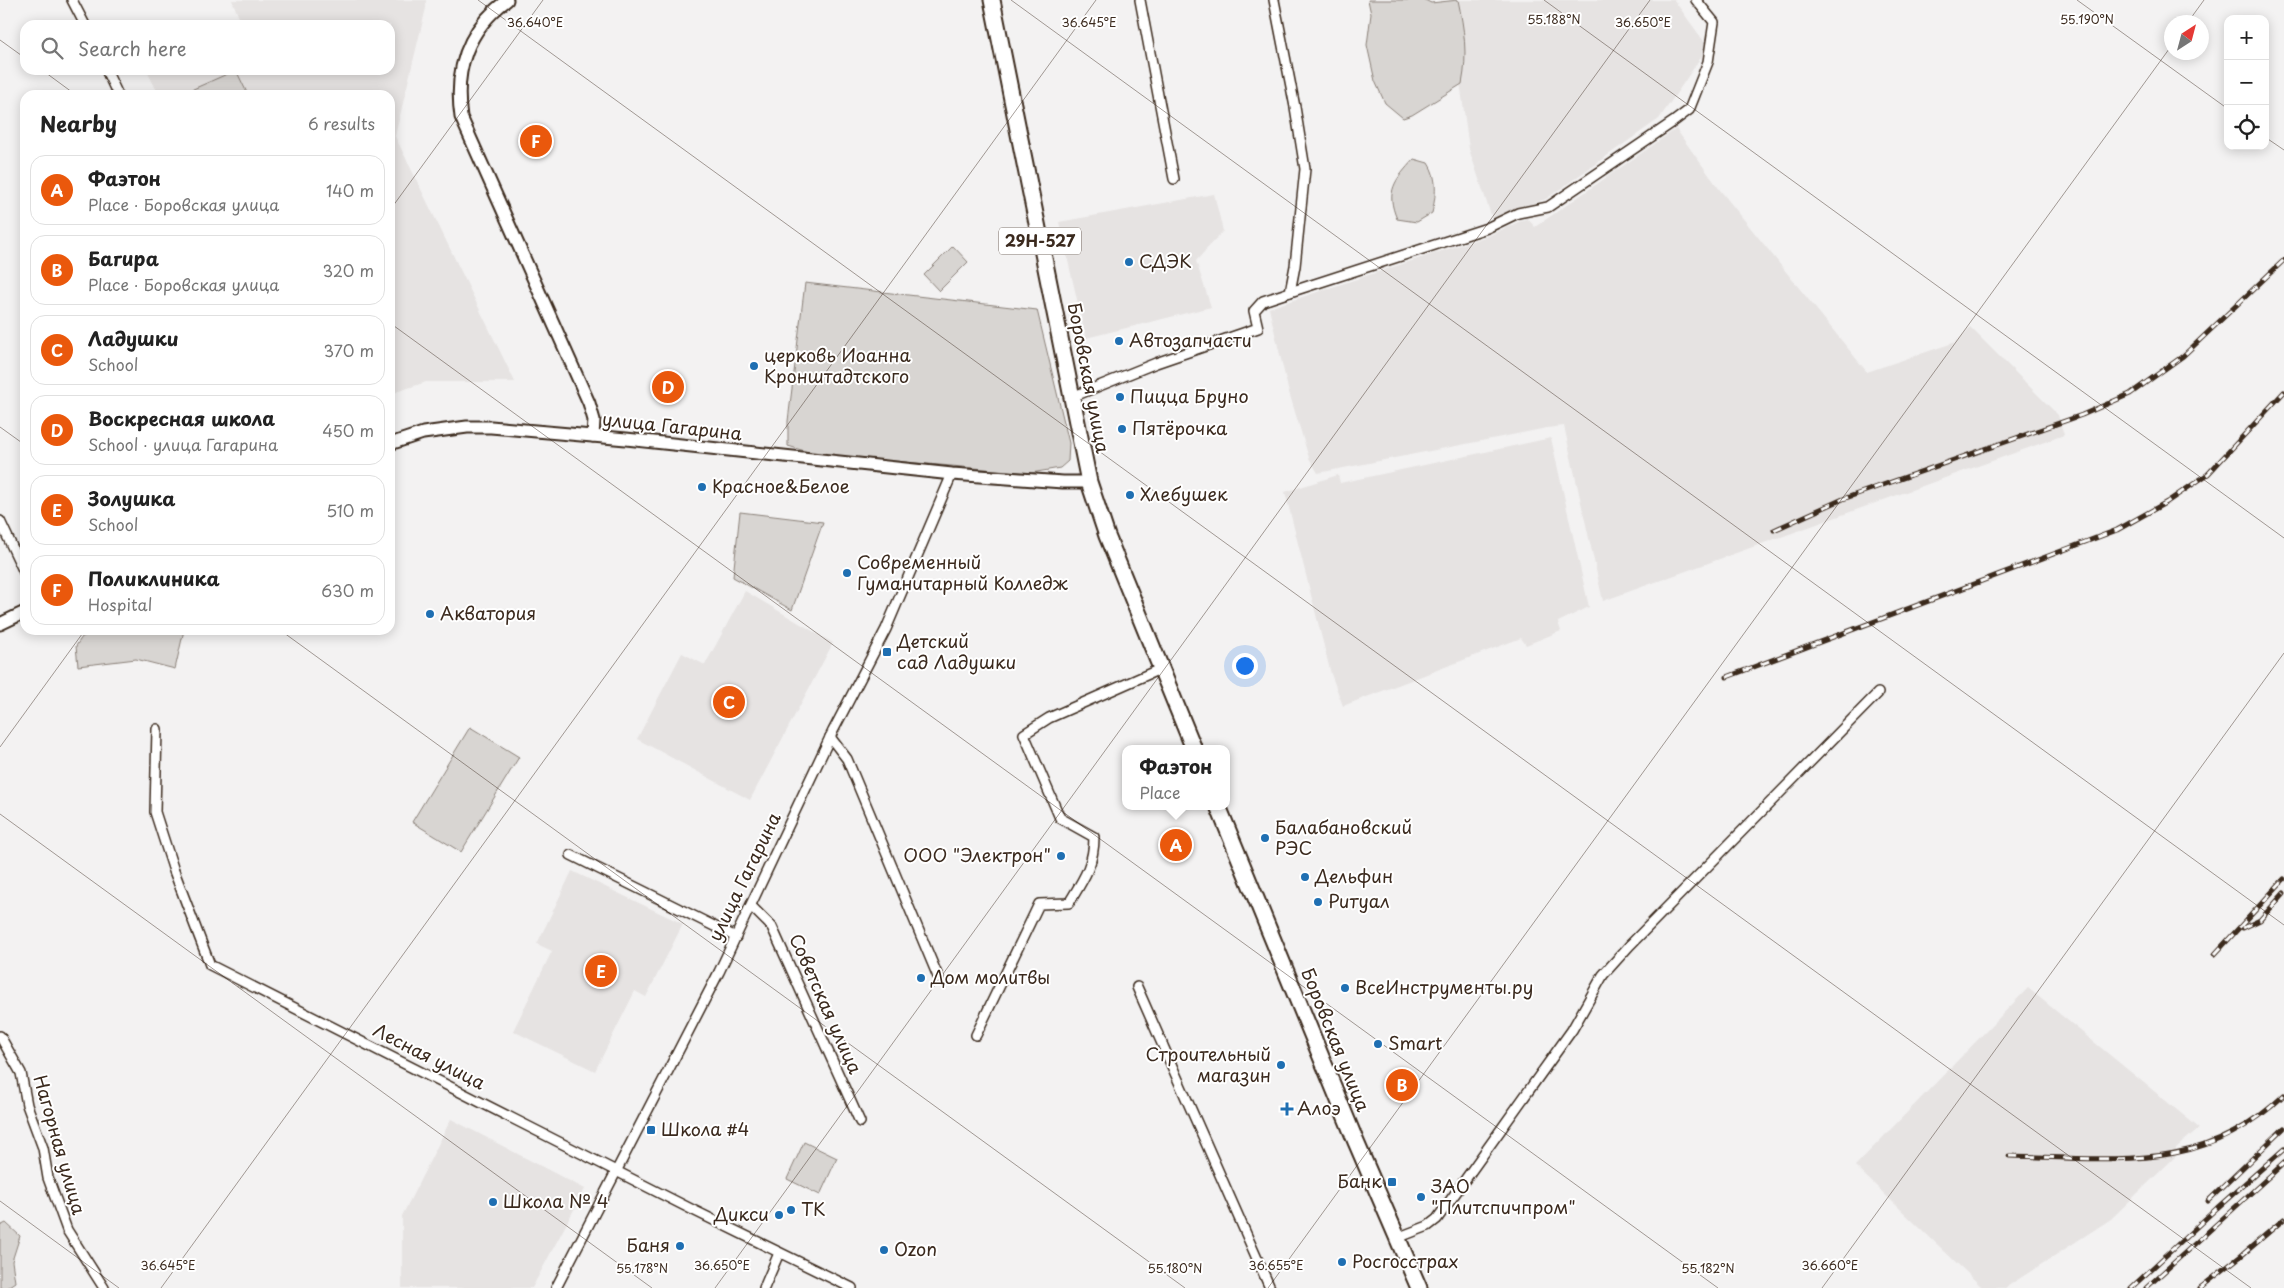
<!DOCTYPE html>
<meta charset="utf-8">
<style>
body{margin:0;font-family:"Playpen Sans",sans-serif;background:#f6f6f6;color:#222}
.controls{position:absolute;right:15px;top:15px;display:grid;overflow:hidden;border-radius:10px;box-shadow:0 2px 12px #0003}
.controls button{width:45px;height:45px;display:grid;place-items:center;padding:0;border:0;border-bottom:1px solid #e0e0e0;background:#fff;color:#222;font:25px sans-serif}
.compass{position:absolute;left:2164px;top:15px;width:45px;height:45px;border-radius:50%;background:#fff;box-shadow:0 2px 12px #0003;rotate:36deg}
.you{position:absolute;left:1244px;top:665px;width:18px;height:18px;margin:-12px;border:4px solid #fff;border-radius:50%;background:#1a73e8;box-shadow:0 0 0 8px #1a73e833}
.badge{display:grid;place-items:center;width:32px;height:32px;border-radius:50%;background:#ea580c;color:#fff;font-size:16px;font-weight:700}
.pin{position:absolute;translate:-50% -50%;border:2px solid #fff;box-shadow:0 1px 5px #0006}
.popup{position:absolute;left:1122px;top:745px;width:108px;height:65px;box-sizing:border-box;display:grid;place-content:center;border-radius:10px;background:#fff;filter:drop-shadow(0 1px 4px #0005);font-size:16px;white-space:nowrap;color:#767676}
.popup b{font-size:19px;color:#222}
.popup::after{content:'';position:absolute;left:50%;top:100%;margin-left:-10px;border:10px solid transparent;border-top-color:#fff}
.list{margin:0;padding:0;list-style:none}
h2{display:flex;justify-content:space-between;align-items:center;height:65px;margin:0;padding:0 20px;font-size:21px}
h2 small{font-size:16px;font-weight:400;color:#767676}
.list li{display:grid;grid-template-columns:32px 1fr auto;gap:15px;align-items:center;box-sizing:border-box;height:70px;margin:0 10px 10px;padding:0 10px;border:1px solid #e0e0e0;border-radius:15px}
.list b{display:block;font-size:19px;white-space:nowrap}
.list p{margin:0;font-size:16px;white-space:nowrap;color:#767676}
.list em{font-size:16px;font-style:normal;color:#767676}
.icon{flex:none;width:28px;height:28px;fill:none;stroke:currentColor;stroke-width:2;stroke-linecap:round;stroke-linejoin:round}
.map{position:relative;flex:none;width:2284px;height:1288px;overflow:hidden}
.search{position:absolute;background:#fff;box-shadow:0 2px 12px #0003;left:20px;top:20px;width:375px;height:55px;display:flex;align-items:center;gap:12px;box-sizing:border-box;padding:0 18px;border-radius:15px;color:#767676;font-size:19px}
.panel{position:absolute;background:#fff;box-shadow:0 2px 12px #0003;left:20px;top:90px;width:375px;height:545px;border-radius:15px}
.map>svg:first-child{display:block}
</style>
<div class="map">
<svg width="2284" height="1288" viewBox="0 0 2284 1288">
<rect width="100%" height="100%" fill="#f3f2f2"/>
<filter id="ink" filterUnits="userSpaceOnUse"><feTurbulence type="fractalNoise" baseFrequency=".02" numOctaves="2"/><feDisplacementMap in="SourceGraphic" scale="10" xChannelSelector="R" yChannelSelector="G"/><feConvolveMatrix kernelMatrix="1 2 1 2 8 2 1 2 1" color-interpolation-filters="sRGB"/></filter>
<g filter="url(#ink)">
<g fill="#e6e3e2">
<polygon points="232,0 426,0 426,8 395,136 515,382 426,382 390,394 390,95 159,95 147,71 149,70 390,70 390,25 242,25"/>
<polygon points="1449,0 1674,0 1708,47 1659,119 1546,199 1492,218 1469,149"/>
<polygon points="1676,129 1720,190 1867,372 1956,342 1970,327 2058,415 2064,435 1603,601 1564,426 1547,428 1318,473 1309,458 1288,389 1269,308 1490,235 1527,218 1535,227"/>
<polygon points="1214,194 1223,231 1196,261 1211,307 1086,338 1059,222"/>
<polygon points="1551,438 1589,607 1558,622 1561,631 1526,645 1521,638 1343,706 1331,674 1285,492 1338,475 1340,483"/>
<polygon points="745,591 833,643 750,800 637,739 682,653 705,665"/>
<polygon points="572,871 683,924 646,997 635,991 595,1071 513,1031 552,951 537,944"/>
<polygon points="2028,988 2199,1128 2176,1148 2177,1155 2111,1219 2005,1288 1983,1288 1855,1166"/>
<polygon points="451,1119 585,1189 532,1288 402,1288 402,1216"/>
</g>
<g fill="#d8d5d2" stroke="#8a8078">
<path d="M1368,0h57l6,3 27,-3c6,29 10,54 4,84l-50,31 -9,3 -18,-15 -10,-22 -8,-36 4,-31z"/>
<polygon points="236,70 248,95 193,95 191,90"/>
<path d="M1414,159l14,4c10,16 8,32 4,50l-15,9 -20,-3c-12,-28 -2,-39 17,-60z"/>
<polygon points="953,246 968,262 939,291 924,275"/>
<polygon points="805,283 1037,310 1069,443 1068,461 1060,468 1031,473 815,454 788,446 788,421"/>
<polygon points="740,512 823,522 792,610 733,577"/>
<polygon points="98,630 184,630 175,669 136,659 78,666 76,646 82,637"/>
<polygon points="470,727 519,757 461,852 412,822"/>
<polygon points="804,1142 837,1158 820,1195 787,1179"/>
<polygon points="6,1223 20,1236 12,1261 15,1282 6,1288 0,1288 0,1226"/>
</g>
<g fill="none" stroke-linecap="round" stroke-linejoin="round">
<g stroke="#3b2a1e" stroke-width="12">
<g id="minor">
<polyline points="72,0 85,25"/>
<polyline points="1140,0 1174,179"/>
<polyline points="106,70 118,95"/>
<polyline points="1290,292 1487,228 1518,213 1548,207 1673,122 1689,110 1708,62 1714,22 1696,0"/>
<polyline points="1072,397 1156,363 1258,328 1254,311 1263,301 1290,292 1295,266 1305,169 1295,107 1274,0"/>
<polyline points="0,521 25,574"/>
<polyline points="157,729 155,812 174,871 210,965 691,1209 852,1288"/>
<polyline points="830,737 847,759 939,979"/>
<polyline points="571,855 736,937"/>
<polyline points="751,906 772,927 860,1122"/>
<polyline points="1137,987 1270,1288"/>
<path d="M976,1035l63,-131 30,-1c14,-23 25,-38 25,-66l-34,-19 -36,-84 25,-16 111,-49"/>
<polyline points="0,1036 21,1073 27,1105 43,1148 48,1178 67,1230 104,1288"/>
<polyline points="1397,1238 1428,1226 1437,1219 1572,1030 1603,975 1630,945 1878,693"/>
<polyline points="556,1288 719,972 833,731 886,629 952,474"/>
<polyline points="764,1288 779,1253"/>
</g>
</g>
<g stroke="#3b2a1e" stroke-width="15">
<g id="tertiary">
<path d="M507,0c-40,30 -53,69 -46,117l128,286 5,17 -1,16"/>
<polyline points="390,444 423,433 467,427 491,427 626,439 952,474 1063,482 1089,482"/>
<polyline points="0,624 25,612"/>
</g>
</g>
<g stroke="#3b2a1e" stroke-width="19">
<g id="primary">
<polyline points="992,0 1089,482 1107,536 1194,749"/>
<polyline points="1218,806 1356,1142 1419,1288"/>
</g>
</g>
<use href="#minor" stroke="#fff" stroke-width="9"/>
<use href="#tertiary" stroke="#fff" stroke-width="11"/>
<use href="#primary" stroke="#fff" stroke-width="15"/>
<g stroke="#3b2a1e" stroke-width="5">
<g id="rail">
<polyline points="1774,530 1843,499 2082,415 2130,394 2183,356 2284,260"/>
<polyline points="1727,677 2117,530 2167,502 2208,474 2284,392"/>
<polyline points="2243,928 2260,920 2284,893"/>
<polyline points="2215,954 2284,879"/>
<path d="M2009,1156c104,2 193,19 275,-61"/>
<polyline points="2208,1201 2284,1128"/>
<polyline points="2131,1288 2217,1208 2284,1149"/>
<polyline points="2146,1288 2284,1163"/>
<polyline points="2200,1288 2241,1256 2284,1219"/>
</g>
</g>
<use href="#rail" stroke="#fff" stroke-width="3" stroke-dasharray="9" stroke-linecap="butt"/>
</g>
</g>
<path fill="none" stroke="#3b2a1e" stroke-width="1" stroke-opacity="0.45" d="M478,0l1773,1288M1011,0l1273,925M1544,0l740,538M2077,0l151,109M2188,22l16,-22M0,40l25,18M42,70l34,25M2265,137l19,13M390,210l153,-210M390,323l1328,965M0,427l25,18M280,630l905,658M0,747l85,-117M0,814l652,474M0,1201l119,87M161,1288l935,-1288M715,1288l935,-1288M1268,1288l904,-1243M1822,1288l462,-635"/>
<g fill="#1f6fb2" stroke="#fff" stroke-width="2">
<circle cx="1129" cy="262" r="5"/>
<circle cx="1119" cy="341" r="5"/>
<circle cx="754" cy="366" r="5"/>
<circle cx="1120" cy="397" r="5"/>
<circle cx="1122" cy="429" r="5"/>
<circle cx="702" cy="487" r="5"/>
<circle cx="1130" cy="495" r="5"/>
<circle cx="847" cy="573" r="5"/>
<circle cx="430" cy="614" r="5"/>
<rect x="882" y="647" width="10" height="10" rx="2.5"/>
<circle cx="1265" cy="838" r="5"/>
<circle cx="1061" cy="856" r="5"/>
<circle cx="1305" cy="877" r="5"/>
<circle cx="1318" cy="902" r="5"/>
<circle cx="921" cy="978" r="5"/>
<circle cx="1345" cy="988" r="5"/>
<circle cx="1378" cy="1044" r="5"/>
<circle cx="1281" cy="1065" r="5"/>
<path d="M1284.5 1101.5h5v5h5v5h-5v5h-5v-5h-5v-5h5z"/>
<rect x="646" y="1125" width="10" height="10" rx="2.5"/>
<rect x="1387" y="1177" width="10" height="10" rx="2.5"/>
<circle cx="1421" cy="1197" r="5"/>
<circle cx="493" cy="1202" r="5"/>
<circle cx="791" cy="1210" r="5"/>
<circle cx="779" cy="1215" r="5"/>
<circle cx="680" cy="1246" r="5"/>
<circle cx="884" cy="1250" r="5"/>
<circle cx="1342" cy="1262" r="5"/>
</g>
<g text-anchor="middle" stroke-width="4" stroke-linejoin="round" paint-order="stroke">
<rect fill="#fff" stroke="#766a62" stroke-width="1" x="999" y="227.5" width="82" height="27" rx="4"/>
<g font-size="16" font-weight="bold" fill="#3b2a1e">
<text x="1040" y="247">29Н-527</text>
</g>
<g font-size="18" fill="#3b2a1e" stroke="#fff" text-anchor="start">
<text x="1139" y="268">СДЭК</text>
<text x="1129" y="347">Автозапчасти</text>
<text x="764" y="362">церковь Иоанна<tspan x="764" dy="21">Кронштадтского</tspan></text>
<text x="1130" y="403">Пицца Бруно</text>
<text x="1132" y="435">Пятёрочка</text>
<text x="712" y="493">Красное&amp;Белое</text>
<text x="1140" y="501">Хлебушек</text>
<text x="857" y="569">Современный<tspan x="857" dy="21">Гуманитарный Колледж</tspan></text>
<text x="440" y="620">Акватория</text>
<text x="897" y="648">Детский<tspan x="897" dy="21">сад Ладушки</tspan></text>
<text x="1275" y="834">Балабановский<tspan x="1275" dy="21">РЭС</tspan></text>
<text x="1051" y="862" text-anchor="end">ООО "Электрон"</text>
<text x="1315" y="883">Дельфин</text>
<text x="1328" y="908">Ритуал</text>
<text x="931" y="984">Дом молитвы</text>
<text x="1355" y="994">ВсеИнструменты.ру</text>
<text x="1388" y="1050">Smart</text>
<text x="1271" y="1061" text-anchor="end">Строительный<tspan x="1271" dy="21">магазин</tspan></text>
<text x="1297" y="1115">Алоэ</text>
<text x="661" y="1136">Школа #4</text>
<text x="1382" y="1188" text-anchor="end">Банк</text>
<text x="1431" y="1193">ЗАО<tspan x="1431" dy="21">"Плитспичпром"</tspan></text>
<text x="503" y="1208">Школа № 4</text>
<text x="801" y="1216">ТК</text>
<text x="769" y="1221" text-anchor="end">Дикси</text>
<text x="670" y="1252" text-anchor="end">Баня</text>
<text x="894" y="1256">Ozon</text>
<text x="1352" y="1268">Росгосстрах</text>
</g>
<g font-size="18" fill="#3b2a1e" stroke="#fff">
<text transform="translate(1088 378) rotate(79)" y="6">Боровская улица</text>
<text transform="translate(672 427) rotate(6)" y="6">улица Гагарина</text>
<text transform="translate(745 877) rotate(-64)" y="6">улица Гагарина</text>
<text transform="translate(825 1004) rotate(66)" y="6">Советская улица</text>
<text transform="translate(1335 1040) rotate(68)" y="6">Боровская улица</text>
<text transform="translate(429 1057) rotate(27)" y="6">Лесная улица</text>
<text transform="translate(59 1145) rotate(74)" y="6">Нагорная улица</text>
</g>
</g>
<g font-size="12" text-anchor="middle" fill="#3b2a1e" stroke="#fff" stroke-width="4" stroke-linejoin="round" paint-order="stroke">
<text x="1554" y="24">55.188°N</text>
<text x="2087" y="24">55.190°N</text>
<text x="535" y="27">36.640°E</text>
<text x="1089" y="27">36.645°E</text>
<text x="1643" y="27">36.650°E</text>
<text x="168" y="1270">36.645°E</text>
<text x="722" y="1270">36.650°E</text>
<text x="1276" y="1270">36.655°E</text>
<text x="1830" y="1270">36.660°E</text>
<text x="642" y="1273">55.178°N</text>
<text x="1175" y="1273">55.180°N</text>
<text x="1708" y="1273">55.182°N</text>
</g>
</svg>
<div class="controls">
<button>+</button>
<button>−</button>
<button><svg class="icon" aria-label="locate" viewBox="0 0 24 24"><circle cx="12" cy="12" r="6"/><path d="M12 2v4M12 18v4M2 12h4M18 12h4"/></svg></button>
</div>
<svg class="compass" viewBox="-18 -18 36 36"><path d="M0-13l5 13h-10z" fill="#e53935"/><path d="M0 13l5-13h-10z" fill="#767676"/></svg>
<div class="you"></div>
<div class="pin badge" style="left:1176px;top:845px">A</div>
<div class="popup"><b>Фаэтон</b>Place</div>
<div class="pin badge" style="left:1402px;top:1085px">B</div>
<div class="pin badge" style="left:729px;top:702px">C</div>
<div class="pin badge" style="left:668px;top:387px">D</div>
<div class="pin badge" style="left:601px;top:971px">E</div>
<div class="pin badge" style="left:536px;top:141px">F</div>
<div class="search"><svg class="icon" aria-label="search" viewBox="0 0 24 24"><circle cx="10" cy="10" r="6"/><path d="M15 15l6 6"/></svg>Search here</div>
<section class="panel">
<h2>Nearby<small>6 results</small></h2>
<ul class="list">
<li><span class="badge">A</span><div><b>Фаэтон</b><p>Place · Боровская улица</p></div><em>140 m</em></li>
<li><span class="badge">B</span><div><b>Багира</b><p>Place · Боровская улица</p></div><em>320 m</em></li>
<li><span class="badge">C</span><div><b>Ладушки</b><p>School</p></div><em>370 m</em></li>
<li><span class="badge">D</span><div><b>Воскресная школа</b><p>School · улица Гагарина</p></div><em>450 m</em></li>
<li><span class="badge">E</span><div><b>Золушка</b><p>School</p></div><em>510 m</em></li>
<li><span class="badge">F</span><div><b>Поликлиника</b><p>Hospital</p></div><em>630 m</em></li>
</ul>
</section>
</div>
